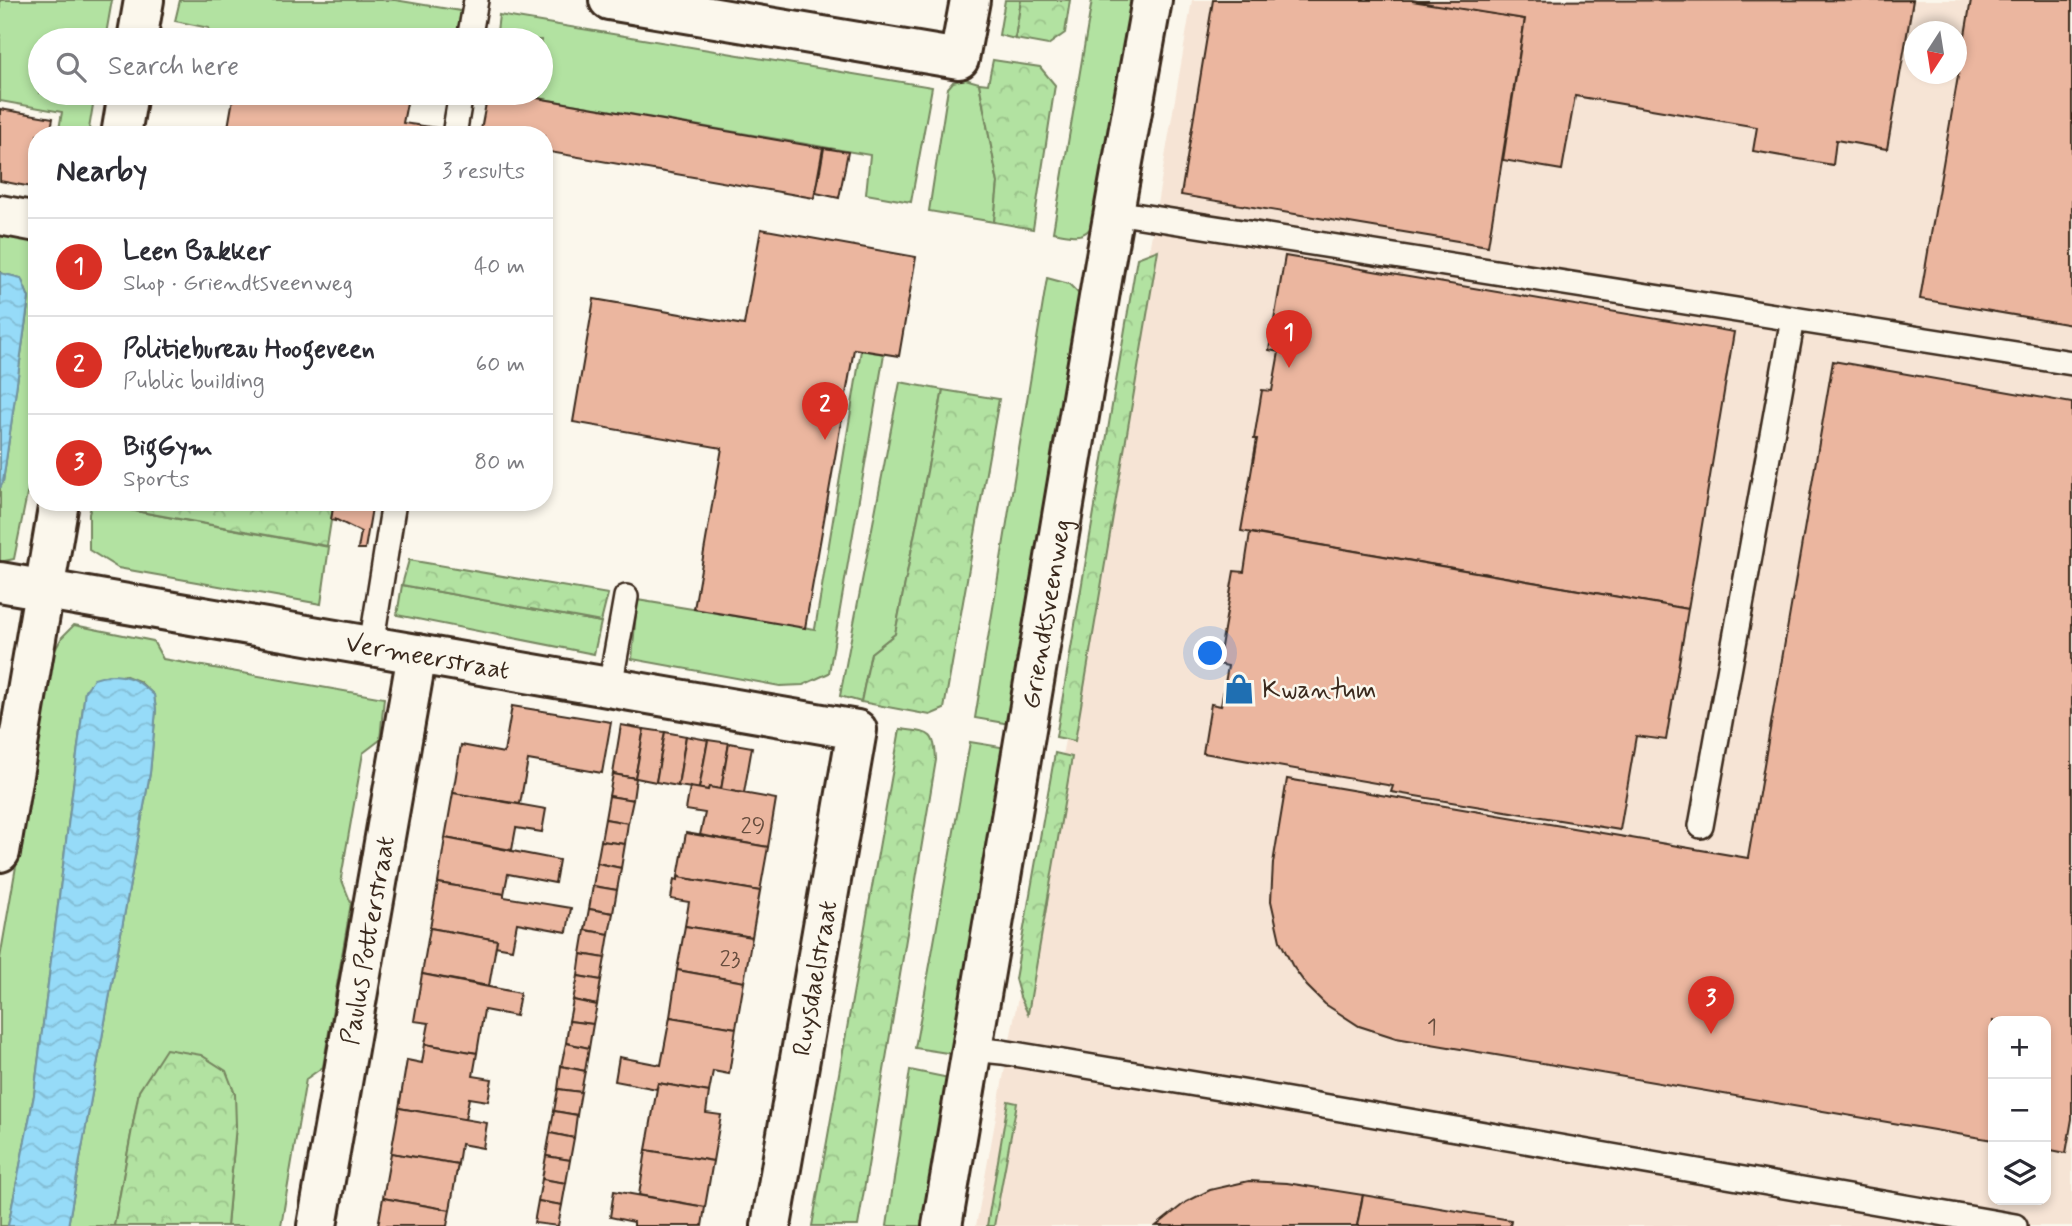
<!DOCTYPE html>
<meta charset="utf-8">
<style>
body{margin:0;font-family:Mynerve,sans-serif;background:#f2f2f3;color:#2b2b33}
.controls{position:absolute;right:21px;bottom:21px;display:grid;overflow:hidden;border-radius:14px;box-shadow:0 4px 10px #0003}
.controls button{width:63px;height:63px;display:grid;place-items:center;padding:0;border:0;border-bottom:2px solid #e1e1e2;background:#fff;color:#2b2b33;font:35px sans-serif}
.compass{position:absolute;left:1904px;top:21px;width:63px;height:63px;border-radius:50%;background:#fff;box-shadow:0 4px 10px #0003;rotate:192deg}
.you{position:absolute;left:1211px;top:654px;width:24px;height:24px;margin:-18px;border:5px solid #fff;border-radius:50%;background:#1a73e8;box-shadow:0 0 0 10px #1a73e833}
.badge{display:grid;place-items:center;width:46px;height:46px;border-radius:50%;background:#d93025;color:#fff;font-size:23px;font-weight:700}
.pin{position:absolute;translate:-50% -58px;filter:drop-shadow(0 2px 4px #0008)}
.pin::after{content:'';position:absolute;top:37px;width:24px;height:21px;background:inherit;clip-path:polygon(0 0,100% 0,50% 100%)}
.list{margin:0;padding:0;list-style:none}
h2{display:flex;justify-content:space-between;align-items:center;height:91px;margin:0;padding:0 28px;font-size:30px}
h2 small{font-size:23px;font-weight:400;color:#7c7c81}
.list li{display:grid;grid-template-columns:46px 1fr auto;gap:21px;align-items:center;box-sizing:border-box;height:98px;padding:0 28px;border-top:2px solid #e1e1e2}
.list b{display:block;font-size:26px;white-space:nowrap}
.list p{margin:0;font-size:23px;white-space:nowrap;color:#7c7c81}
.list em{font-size:23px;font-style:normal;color:#7c7c81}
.icon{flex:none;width:38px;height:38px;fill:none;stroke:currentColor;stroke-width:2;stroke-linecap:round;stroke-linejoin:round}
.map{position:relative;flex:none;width:2072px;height:1226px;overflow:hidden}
.search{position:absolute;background:#fff;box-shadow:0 4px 10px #0003;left:28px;top:28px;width:525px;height:77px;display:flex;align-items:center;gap:18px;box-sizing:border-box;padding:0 24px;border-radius:38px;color:#7c7c81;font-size:26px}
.panel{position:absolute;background:#fff;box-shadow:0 4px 10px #0003;left:28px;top:126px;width:525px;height:385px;border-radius:28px}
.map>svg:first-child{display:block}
</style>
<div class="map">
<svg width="2072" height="1226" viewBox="0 0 2072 1226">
<defs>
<pattern id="forest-crowns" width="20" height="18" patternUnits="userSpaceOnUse" patternTransform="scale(1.75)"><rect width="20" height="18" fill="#b2e2a1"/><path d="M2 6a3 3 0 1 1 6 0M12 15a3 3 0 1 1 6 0" fill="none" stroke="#9ac28a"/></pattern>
<pattern id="water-waves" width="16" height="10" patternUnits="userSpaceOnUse" patternTransform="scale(1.75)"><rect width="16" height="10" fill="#96dbf8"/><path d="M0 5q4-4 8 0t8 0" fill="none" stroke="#82bcd4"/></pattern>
</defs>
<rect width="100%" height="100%" fill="#fbf7ec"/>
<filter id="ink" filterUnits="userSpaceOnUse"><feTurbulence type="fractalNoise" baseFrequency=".0143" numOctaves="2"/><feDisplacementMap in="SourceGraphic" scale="14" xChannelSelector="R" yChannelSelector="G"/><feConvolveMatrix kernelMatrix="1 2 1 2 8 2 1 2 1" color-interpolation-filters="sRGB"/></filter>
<g filter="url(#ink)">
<path fill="#f6e4d5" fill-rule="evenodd" d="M1192,0h880v1226h-1096l93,-508zM1914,32h42v42h-42zM1993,1021h53v179h-53z"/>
<g fill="#b2e2a1" stroke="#768660" stroke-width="2">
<polygon points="0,0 112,0 105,40 40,40 40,93 95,93 88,135 58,135 62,112 0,101"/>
<polygon points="180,0 395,0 461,11 456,40 208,40 209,28 175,21"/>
<polygon points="1005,0 1021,0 1015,39 999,35"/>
<path d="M1092,0h43l-37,217c-13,24 -21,19 -45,15z"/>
<polygon points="499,15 932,87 911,202 866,194 870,155 508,93 541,93 541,40 496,40"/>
<polygon points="965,79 979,83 998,183 994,222 929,211 948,88 953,82"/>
<polygon points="0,228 37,233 37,445 14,559 0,562 0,488 3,482 29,298 21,278 0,273"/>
<polygon points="1047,278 1069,284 1081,296 1010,724 975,718"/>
<polygon points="861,350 884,354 829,673 803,685 780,686 632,659 637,600 815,629"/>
<polygon points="900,382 943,390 895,634 871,653 861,702 840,696"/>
<polygon points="92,503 329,547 321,604 118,568 89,550 89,514"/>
<polygon points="402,585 601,622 594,654 397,615"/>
<polygon points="74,625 153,641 163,659 384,698 380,740 363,753 341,878 351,903 323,1067 306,1079 281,1226 227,1226 236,1125 139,1092 114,1226 68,1226 150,773 156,710 154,695 139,681 124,675 85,691 34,1095 8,1226 0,1226 0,958 53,654 62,637"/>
<polygon points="970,742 1007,748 954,1054 915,1048"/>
<polygon points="910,1070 949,1078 926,1226 887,1226"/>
</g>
<g fill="url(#forest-crowns)" stroke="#768660" stroke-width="2">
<polygon points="1021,0 1070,0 1065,33 1048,45 1015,39"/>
<polygon points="993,60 1040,67 1055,85 1033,229 994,222 998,183 979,83 988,84"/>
<polygon points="1158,250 1075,741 1056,737 1137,258"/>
<polygon points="943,390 999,399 944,709 930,715 861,702 871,653 895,634"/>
<polygon points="302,502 333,508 327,546 92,503"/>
<polygon points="409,560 608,594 601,622 402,585"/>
<path d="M900,729c28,4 35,0 36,31l-78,466h-46z"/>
<polygon points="1055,753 1072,757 1028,1014 1020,997 1015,979"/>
<polygon points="166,1049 201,1055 226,1071 235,1094 236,1125 227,1226 114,1226 139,1091"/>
<polygon points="1008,1101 1017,1103 994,1226 987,1226"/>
</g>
<g fill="url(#water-waves)" stroke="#7294a1" stroke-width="2">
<polygon points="0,273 21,278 29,298 3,482 0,488"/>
<path d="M108,675c22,0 30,5 46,20l2,15 -6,63 -82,453h-60l26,-131 51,-404 9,-12z"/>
</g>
<g fill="#ebb69f" stroke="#3b2a1e" stroke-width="2">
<polygon points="1213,0 1412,0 1525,19 1488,246 1181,195"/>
<polygon points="1913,0 1887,149 1836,140 1833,165 1753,151 1757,127 1575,96 1562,170 1503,160 1525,19 1412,1"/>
<polygon points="1971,0 2072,0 2072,325 1920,299"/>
<polygon points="234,93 409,93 403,123 438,128 437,135 212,135 207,133 207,130 227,133"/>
<polygon points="488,93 508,93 823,148 814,198 544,151 544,135 480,135"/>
<polygon points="0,109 53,118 50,135 37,135 37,188 0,181"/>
<polygon points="824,148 848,152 839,198 816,193"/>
<polygon points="761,229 916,257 899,356 854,349 805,628 694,609 722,448 573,422 594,299 744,325"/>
<polygon points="1285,256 1734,332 1688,609 1241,531 1257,439 1254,439 1262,390 1272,391 1279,352 1269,350"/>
<polygon points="1833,361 2072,403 2072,1119 2066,1153 2046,1149 2046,1021 1993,1021 1993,1140 1396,1038 1359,1026 1325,1004 1307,986 1292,965 1280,941 1271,901 1273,863 1287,779 1748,858"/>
<polygon points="302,502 373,502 365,549 358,549 361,532 335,519 335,521 331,520 333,508"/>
<polygon points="1250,533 1688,609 1666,740 1636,736 1620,830 1391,792 1393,786 1203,753 1211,704 1221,706 1228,666 1218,664 1234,571 1244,572"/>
<polygon points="512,706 611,722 602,773 528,760 520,804 453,793 461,745 504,753"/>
<polygon points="621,725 644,729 635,778 613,774"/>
<polygon points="644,729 665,732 656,782 636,778 633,800 609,796 613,774 635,778"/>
<polygon points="665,732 686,736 678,786 656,782"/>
<polygon points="686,736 708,740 699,789 678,786"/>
<polygon points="708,740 729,743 721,790 709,787 708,790 699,789"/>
<polygon points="729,743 752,747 744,793 721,790"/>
<polygon points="690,787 708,790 709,787 776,799 768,847 700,835 705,813 686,810"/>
<polygon points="453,793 546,809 542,832 516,828 512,850 445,838"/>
<polygon points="609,796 633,800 628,823 605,819"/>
<polygon points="605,819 628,823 625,844 601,841"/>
<polygon points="686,833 768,847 760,891 678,877"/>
<polygon points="445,838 559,860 555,883 508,874 504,894 438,883"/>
<polygon points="601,841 625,844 621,868 597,863"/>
<polygon points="597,863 621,868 617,890 593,886"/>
<polygon points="678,877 760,891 752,937 685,926 689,902 671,899 674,879 678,880"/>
<polygon points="438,883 504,894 504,897 571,908 567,932 517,923 512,949 495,946 497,940 430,928"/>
<polygon points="593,886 617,890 613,913 589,909"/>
<polygon points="589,909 613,913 609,934 585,930"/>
<polygon points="685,926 752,937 744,982 677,970"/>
<polygon points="430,928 497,940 489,986 422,974"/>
<polygon points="585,930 609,934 605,958 581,954"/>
<polygon points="581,954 605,958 601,980 578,976"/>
<polygon points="677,970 744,982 736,1028 670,1017"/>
<polygon points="422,974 520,993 516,1016 484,1010 477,1053 425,1044 429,1023 414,1021"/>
<polygon points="578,976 601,980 597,1005 573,1000"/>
<polygon points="573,1000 597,1005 593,1024 569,1021"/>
<polygon points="670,1017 736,1028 729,1074 713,1071 709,1092 658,1083 657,1089 615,1081 619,1057 661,1065"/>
<polygon points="569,1021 593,1024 589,1048 566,1043"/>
<polygon points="566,1043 589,1048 585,1071 561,1066"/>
<polygon points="425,1044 477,1053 473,1076 492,1079 488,1101 469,1098 465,1120 399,1108 407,1060 422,1063"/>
<polygon points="561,1066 585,1071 581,1092 558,1089"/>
<polygon points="658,1083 709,1092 706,1113 721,1115 713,1161 646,1150"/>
<polygon points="558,1089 581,1092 577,1115 554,1111"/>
<polygon points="399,1108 487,1123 483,1148 461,1144 458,1164 391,1153"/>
<polygon points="554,1111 577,1115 574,1138 550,1133"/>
<polygon points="550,1133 574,1138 570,1160 546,1156"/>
<polygon points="646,1150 713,1161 705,1207 639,1195"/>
<polygon points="391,1153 458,1164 450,1210 383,1198"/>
<polygon points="546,1156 570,1160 566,1183 542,1179"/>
<polygon points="542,1179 566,1183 562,1205 538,1201"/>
<polygon points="1249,1181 1287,1183 1363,1195 1357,1226 1156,1226 1186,1202 1210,1190"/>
<polygon points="614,1191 705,1207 702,1226 634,1226 634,1222 610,1217"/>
<polygon points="1363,1195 1511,1220 1510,1226 1357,1226"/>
<polygon points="383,1198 450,1210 447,1226 378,1226"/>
<polygon points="538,1201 562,1205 558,1226 534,1223"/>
</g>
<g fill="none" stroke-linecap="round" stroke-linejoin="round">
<g stroke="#3b2a1e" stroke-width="28">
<g id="lane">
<polyline points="469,40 476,0"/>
<polyline points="454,135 461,93"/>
<polyline points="1115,212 2072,363"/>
<polyline points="371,646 394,502"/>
<polyline points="610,687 626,597"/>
<polyline points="1701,826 1793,319"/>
<polyline points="972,1049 1002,1052 1231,1090 2015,1226"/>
</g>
</g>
<g stroke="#3b2a1e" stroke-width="44">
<g id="street">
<polyline points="609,0 959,59 970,0"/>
<polyline points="137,40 144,0"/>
<polyline points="121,135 128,93"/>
<polyline points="0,215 37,222"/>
<path id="s1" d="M0,582l857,148 -86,496"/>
<polyline points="0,852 59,502"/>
<path id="s2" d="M317,1226l100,-572"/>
</g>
</g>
<g stroke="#3b2a1e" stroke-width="44">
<g id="secondary">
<path id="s3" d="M942,1226l163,-964 47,-262"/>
</g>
</g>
<use href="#lane" stroke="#fbf7ec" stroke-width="23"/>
<use href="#street" stroke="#fbf7ec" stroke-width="38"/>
<use href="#secondary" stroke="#fbf7ec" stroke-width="38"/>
</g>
</g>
<defs>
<g id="shop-bare" transform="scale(2.415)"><path d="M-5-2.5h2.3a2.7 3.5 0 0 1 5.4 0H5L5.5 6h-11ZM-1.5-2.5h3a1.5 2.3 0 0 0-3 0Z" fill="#1f6fb2" stroke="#fbf7ec" stroke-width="2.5" paint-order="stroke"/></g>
</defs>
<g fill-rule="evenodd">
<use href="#shop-bare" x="1239" y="689"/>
</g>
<g text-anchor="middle" stroke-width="5" stroke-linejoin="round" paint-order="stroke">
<g font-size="23" fill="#674d3e">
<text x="753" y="833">29</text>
<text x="730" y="966">23</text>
<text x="1432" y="1034">1</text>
</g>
<g font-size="26" fill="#3b2a1e" stroke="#fbf7ec">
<text dy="9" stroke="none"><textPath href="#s3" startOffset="621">Griendtsveenweg</textPath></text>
<text dy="9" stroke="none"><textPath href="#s1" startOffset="434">Vermeerstraat</textPath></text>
<text dy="9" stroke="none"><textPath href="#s2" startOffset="290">Paulus Potterstraat</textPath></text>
<text transform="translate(814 978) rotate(-80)" y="9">Ruysdaelstraat</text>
</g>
<g font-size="26" fill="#3b2a1e" stroke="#fbf7ec" text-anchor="start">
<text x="1262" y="698">Kwantum</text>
</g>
</g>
</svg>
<div class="controls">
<button>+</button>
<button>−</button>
<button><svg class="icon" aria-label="layers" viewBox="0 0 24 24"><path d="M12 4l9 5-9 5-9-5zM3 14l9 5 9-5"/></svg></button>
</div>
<svg class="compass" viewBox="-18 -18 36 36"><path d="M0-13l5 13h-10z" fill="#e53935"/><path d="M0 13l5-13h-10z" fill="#7c7c81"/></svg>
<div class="you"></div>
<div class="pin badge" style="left:1289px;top:368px">1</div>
<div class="pin badge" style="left:825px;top:440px">2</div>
<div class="pin badge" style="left:1711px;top:1034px">3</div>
<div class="search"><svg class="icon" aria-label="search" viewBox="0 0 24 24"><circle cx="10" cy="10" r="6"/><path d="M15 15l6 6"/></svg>Search here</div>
<section class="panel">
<h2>Nearby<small>3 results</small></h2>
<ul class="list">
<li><span class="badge">1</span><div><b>Leen Bakker</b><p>Shop · Griendtsveenweg</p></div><em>40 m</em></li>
<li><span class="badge">2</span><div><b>Politiebureau Hoogeveen</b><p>Public building</p></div><em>60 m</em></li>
<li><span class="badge">3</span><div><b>BigGym</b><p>Sports</p></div><em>80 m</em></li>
</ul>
</section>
</div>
